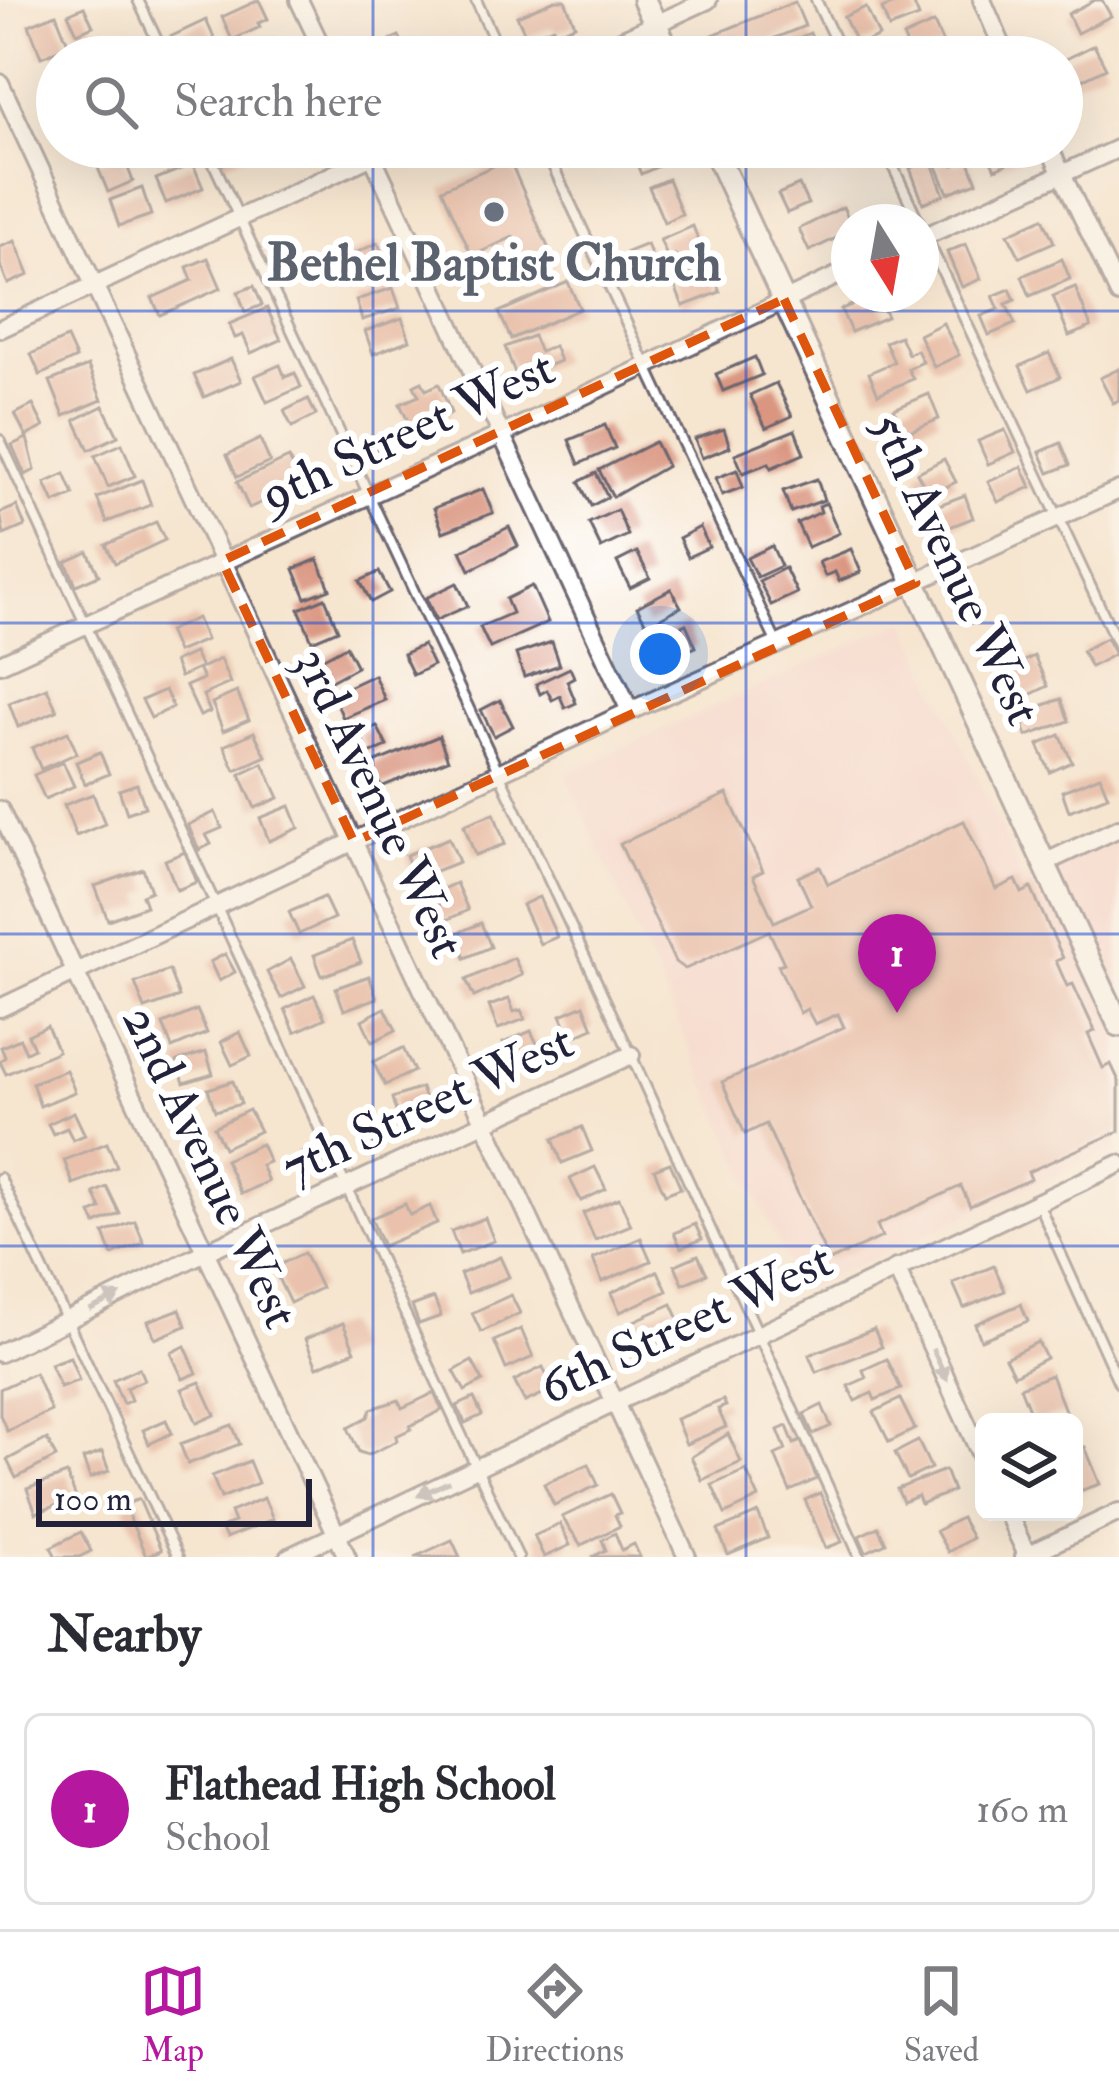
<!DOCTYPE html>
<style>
body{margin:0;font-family:"IM FELL Double Pica",serif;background:#f2f2f3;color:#2b2b33}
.controls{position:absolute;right:36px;bottom:36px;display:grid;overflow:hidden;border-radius:18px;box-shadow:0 12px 48px #0002}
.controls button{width:108px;height:108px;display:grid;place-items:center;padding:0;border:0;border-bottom:3px solid #e1e1e2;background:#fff;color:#2b2b33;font:60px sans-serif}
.compass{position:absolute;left:831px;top:204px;width:108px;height:108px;border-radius:50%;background:#fff;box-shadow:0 12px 48px #0002;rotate:169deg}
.scale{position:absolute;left:36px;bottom:30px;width:276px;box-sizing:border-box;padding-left:12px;border:6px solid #22223b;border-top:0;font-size:33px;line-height:42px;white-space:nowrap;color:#22223b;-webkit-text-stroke:9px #fff;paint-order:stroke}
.you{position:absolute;left:660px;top:654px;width:42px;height:42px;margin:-30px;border:9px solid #fff;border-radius:50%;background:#1a73e8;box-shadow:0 0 0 18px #1a73e833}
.badge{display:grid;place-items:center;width:78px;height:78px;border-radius:50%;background:#b5179e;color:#fff;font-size:39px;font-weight:700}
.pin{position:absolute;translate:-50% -99px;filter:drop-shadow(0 3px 6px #0008)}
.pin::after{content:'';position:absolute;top:63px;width:42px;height:36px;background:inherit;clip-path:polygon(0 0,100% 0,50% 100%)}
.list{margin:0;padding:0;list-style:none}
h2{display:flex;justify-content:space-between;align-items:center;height:156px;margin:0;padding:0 48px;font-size:51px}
h2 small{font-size:39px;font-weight:400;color:#7c7c81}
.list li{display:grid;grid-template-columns:78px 1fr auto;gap:36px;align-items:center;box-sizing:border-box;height:192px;margin:0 24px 24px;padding:0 24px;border:3px solid #e1e1e2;border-radius:18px}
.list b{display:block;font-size:45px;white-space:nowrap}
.list p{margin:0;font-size:39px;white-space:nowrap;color:#7c7c81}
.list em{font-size:39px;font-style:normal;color:#7c7c81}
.icon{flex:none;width:66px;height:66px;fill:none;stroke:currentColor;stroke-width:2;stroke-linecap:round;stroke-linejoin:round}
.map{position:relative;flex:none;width:1119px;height:1557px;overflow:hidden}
.search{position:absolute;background:#fff;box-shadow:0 12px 48px #0002;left:36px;right:36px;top:36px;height:132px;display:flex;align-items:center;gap:30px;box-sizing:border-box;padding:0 42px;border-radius:66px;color:#7c7c81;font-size:45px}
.sheet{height:372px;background:#fff}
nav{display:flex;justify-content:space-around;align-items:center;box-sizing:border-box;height:168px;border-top:3px solid #e1e1e2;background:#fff;font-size:33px;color:#7c7c81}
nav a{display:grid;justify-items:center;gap:6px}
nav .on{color:#b5179e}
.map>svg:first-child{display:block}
</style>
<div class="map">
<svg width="1119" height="1557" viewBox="0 0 1119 1557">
<rect width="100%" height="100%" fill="#fff"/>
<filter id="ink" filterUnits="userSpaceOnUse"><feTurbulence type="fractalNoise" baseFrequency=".00833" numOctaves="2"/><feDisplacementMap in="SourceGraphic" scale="24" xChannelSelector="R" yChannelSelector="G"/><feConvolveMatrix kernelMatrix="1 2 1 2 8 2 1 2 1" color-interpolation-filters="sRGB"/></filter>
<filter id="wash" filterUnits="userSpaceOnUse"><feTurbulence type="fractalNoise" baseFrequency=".004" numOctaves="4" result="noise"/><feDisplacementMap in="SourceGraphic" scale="48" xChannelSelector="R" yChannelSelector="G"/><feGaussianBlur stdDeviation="2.7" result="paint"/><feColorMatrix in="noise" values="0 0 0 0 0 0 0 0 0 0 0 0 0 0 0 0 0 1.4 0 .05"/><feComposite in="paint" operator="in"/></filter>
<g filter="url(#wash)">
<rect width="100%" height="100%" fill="#f6e5cf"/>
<polygon fill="#f7d0ce" points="906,620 1024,880 1119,838 1119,1146 800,1291 565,774"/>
<g id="blocks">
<g fill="#da9681">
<polygon points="259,0 268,19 258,23 260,27 232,40 222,17"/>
<polygon points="555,0 565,0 575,25 555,33 553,27 527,38 517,16"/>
<polygon points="904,0 912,0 919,17 889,28 882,9"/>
<polygon points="1095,0 1102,0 1111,16 1077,33 1068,14"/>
<polygon points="795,2 805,26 728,57 718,57 710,36"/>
<polygon points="84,7 93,26 77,33 68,14"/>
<polygon points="866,7 879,36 858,46 844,17"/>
<polygon points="56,14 69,46 41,57 29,25"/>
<polygon points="206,20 219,49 203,57 198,46 189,50 192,57 177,57 168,38"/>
<polygon points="934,23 944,46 913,57 903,37"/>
<polygon points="810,33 820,57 755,57"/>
<polygon points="399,36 406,51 381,57 377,46"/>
<polygon points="273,39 280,57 244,57 241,52"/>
<polygon points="1094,45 1106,68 1073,84 1062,61"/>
<polygon points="214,147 242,147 245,155 221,165"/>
<polygon points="619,147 653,147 661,165 641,174 634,157 625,161"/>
<polygon points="787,147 808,147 812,160 778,167 773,152"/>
<polygon points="994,147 1023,147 1026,155 995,169 986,150"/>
<polygon points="122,153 133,181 108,192 96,163"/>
<polygon points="951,158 954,165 968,159 977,182 948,193 936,164"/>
<polygon points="509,159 555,263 529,275 513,237 472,256 442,189"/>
<polygon points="931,160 944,195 923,203 910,168"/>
<polygon points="193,164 203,188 166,203 156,179"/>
<polygon points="668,179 682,214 664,222 649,187"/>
<polygon points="799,185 808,204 787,213 778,194"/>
<polygon points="142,188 151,215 119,226 110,200"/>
<polygon points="843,207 850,222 849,232 809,251 799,229"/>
<polygon points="1043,218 1054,242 1020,257 1008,234"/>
<polygon points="693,226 705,258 680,268 675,255 668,258 660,240"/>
<polygon points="15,241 29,275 8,284 0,265 0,247"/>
<polygon points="378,243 389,267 346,287 335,262"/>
<polygon points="647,244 655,266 635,274 627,252"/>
<polygon points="966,244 981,279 962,287 947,252"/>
<polygon points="208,258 221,288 160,315 152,298 192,280 187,267"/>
<polygon points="1062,259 1070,279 1030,296 1022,276"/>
<polygon points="711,267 720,292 683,306 673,281"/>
<polygon points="568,282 580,309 511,339 499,312"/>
<polygon points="254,286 262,305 245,312 238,292"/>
<polygon points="1075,287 1091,327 1069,336 1053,296"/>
<polygon points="393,288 400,308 362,320 356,300"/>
<polygon points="1010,289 1015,300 1006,304 1015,324 989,335 981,316 999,309 993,296"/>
<polygon points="879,299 887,317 851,332 841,309 865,300 867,304"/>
<polygon points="267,308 281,340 251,353 243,335 235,338 229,324"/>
<polygon points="402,318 410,340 373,354 365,331"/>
<polygon points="943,323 959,355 934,367 919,335"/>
<polygon points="533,336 540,352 554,346 560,361 517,378 505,347"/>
<polygon points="900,336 908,354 917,350 923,362 908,369 913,379 878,394 869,373 894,362 885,342"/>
<polygon points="67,338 76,358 40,375 31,354"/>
<polygon points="1049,353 1060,377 1031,390 1020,366"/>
<polygon points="755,357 762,375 723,391 716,374"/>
<polygon points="231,359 241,381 204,397 194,375"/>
<polygon points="280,365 285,377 295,373 301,387 267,402 255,376"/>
<polygon points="88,366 102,400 64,416 50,381"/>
<polygon points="1119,369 1119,400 1113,403 1100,378"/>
<polygon points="422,382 426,390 439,384 451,413 412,430 400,404 419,396 414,386"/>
<polygon points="776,383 792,416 766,428 750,395"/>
<polygon points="929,394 939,419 904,434 894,409"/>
<polygon points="308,399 316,415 292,427 284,411"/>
<polygon points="33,405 44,427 26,436 15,414"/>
<polygon points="103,406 118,436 89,450 75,420"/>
<polygon points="605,425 615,448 579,464 569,440"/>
<polygon points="724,429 730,447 702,458 695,439"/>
<polygon points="795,430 804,454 771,468 769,463 743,473 735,454"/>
<polygon points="1005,430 1015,452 988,464 978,441"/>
<polygon points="27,438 35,470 25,475 12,445"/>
<polygon points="260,439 270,462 237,477 227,455"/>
<polygon points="372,439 378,458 361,464 354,445"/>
<polygon points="655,442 667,466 613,497 599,470"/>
<polygon points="1061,443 1070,465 1049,473 1040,452"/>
<polygon points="122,444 135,476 108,487 95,456"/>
<polygon points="289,458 301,484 249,508 237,482"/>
<polygon points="944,459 956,482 929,495 917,473"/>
<polygon points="1022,467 1031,487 998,502 988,482"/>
<polygon points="737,470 743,487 722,495 716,478"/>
<polygon points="596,473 608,497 591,506 579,482"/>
<polygon points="65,474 74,495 54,503 45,483"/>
<polygon points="817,479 824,500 791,512 783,491"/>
<polygon points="142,480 151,505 107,522 97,498"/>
<polygon points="483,489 493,513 443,532 434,508"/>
<polygon points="965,495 973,518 937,532 928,509"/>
<polygon points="826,503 839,533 808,547 797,523 821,512 819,506"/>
<polygon points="17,506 25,526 4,535 0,513"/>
<polygon points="617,510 628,535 601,548 589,523"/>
<polygon points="156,522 165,540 115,563 106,545"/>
<polygon points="509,527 518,546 470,570 461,551"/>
<polygon points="700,527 709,547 688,557 679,538"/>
<polygon points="772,546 781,566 757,577 747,558"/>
<polygon points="851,549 861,572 839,581 835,572 825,576 819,562"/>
<polygon points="88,552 99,575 76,585 66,562"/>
<polygon points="637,552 650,578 630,588 617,562"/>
<polygon points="318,559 330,589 306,598 294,569"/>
<polygon points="785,568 797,593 771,605 759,581"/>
<polygon points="379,572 390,592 371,602 360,581"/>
<polygon points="457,583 468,606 436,620 426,598"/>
<polygon points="532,586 548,622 490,648 480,627 512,613 506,599"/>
<polygon points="671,589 681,607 647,625 637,607"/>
<polygon points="325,598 338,630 312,641 299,609"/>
<polygon points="197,618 206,640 177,652 168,631"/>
<polygon points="686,624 696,647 665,660 655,638"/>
<polygon points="1106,638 1115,654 1091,667 1082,651"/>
<polygon points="552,642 560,665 524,677 516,654"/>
<polygon points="423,645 433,665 413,675 403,654"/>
<polygon points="346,646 357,667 329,682 318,661"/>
<polygon points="194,653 201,668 220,659 230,683 203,695 210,712 200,716 186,686 203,679 198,669 180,677 174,662"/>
<polygon points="1034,656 1048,686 1023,698 1009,669"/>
<polygon points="570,668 574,677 567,681 576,703 565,708 560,696 552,700 547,690 540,694 536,684"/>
<polygon points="374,675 385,700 343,718 333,694"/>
<polygon points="47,688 57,711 18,727 9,703"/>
<polygon points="165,690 173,707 151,718 142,700"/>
<polygon points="237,692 249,720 223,731 212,703"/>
<polygon points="1061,699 1069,721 1027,736 1019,714"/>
<polygon points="500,700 513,726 494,736 481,710"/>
<polygon points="377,726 387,746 369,754 359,734"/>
<polygon points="68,732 77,753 41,769 32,748"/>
<polygon points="254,732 266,756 235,770 224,746"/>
<polygon points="1060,735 1072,762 1050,772 1038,745"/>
<polygon points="439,736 448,760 381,787 371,764"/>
<polygon points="100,752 109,774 85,784 76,762"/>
<polygon points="63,762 74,786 45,799 34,775"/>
<polygon points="263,763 279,798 255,808 240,774"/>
<polygon points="1100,776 1108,796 1069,811 1062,791"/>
<polygon points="137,784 145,807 127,813 119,790"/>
<polygon points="93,794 105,824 76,836 64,805"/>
<polygon points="727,794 763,871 753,876 774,922 811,905 798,877 820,867 828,884 964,821 996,889 1016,880 1022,893 1031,888 1063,958 1056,961 1067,986 1073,984 1095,1031 1088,1034 1103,1068 1111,1064 1119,1081 1119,1131 1028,1172 1031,1179 970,1206 961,1186 877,1225 882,1237 829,1261 766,1124 745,1134 722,1082 844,1027 838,1014 815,1024 807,1009 800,1013 778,965 784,963 769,931 685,969 675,962 620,844"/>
<polygon points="290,806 299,828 269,841 260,818"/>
<polygon points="215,812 222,828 206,835 211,844 199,850 188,825"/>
<polygon points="494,813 505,844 475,855 464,825"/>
<polygon points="449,838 459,862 415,879 406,855"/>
<polygon points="185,852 197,882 177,890 165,860"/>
<polygon points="143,869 151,891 142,895 146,906 108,920 95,886"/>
<polygon points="456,883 468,910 442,922 435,906 441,904 436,892"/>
<polygon points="324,897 334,918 299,934 289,912"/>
<polygon points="539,897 557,937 540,944 522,905"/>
<polygon points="481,923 491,947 465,958 455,934"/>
<polygon points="352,940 361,962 322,976 314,955"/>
<polygon points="225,954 235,972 219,981 210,962"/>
<polygon points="514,958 522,975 474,997 466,980"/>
<polygon points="291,959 305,986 281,998 267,972"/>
<polygon points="169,970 179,997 145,1009 135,983"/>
<polygon points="369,976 377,998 344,1010 336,988"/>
<polygon points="314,995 325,1018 295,1032 285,1009"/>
<polygon points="509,999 514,1012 521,1010 525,1019 498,1029 489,1006"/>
<polygon points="584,1005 593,1028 571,1038 561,1015"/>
<polygon points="385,1008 396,1030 372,1042 362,1020"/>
<polygon points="197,1010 207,1033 172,1048 163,1024"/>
<polygon points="47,1026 58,1051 6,1074 0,1062 5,1057 1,1047 20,1039 26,1052 34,1048 28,1035"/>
<polygon points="531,1031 541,1052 512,1064 503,1043"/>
<polygon points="240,1032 251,1056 232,1065 221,1042"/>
<polygon points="403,1048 414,1071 385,1085 373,1062"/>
<polygon points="206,1052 213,1074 184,1083 177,1061"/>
<polygon points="66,1070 75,1092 40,1106 32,1083"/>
<polygon points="233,1081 241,1104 215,1111 208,1089"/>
<polygon points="421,1088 429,1112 399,1122 392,1098"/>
<polygon points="249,1110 260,1131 224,1148 214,1127"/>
<polygon points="74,1112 85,1135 73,1140 67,1128 53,1134 48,1124"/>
<polygon points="582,1127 592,1151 562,1163 553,1139"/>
<polygon points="107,1143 117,1167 73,1184 64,1160"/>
<polygon points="261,1144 269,1162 261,1165 268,1181 241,1194 225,1160"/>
<polygon points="321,1144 329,1160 308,1170 300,1154"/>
<polygon points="670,1163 681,1188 665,1194 654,1169"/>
<polygon points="595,1167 606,1189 581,1201 570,1179"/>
<polygon points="107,1187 120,1214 96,1224 91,1213 101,1209 94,1193"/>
<polygon points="619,1198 631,1225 595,1240 583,1213"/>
<polygon points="405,1204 410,1215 430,1206 437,1223 383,1246 371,1218"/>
<polygon points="485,1218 494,1241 460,1254 451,1231"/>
<polygon points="135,1221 144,1243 112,1255 104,1233"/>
<polygon points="695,1224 702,1239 681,1248 674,1233"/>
<polygon points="641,1238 651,1261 602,1282 593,1259"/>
<polygon points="304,1253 321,1288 290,1303 273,1268"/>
<polygon points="698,1255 707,1274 683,1284 675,1265"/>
<polygon points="500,1257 509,1277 468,1293 460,1274"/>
<polygon points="994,1266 1005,1291 964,1308 953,1283"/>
<polygon points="658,1271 667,1291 620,1312 611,1293"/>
<polygon points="511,1295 520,1313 481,1332 472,1313"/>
<polygon points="434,1298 441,1316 419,1324 412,1306"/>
<polygon points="672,1304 683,1328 642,1346 632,1322"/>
<polygon points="1021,1304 1028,1321 981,1340 975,1324"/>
<polygon points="180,1309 186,1326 155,1339 148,1321"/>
<polygon points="343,1323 355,1351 317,1367 305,1339"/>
<polygon points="521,1329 533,1357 506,1369 494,1341"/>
<polygon points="874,1329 882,1347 816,1372 809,1355"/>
<polygon points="1038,1342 1046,1358 1014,1375 1005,1358"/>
<polygon points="185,1346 197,1373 183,1379 171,1353"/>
<polygon points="70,1357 79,1380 60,1387 50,1364"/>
<polygon points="887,1359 901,1389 875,1400 872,1393 855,1401 848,1386 866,1378 863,1370"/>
<polygon points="472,1361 483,1381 465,1391 454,1371"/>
<polygon points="543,1367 553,1389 525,1402 514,1381"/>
<polygon points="139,1368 144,1380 126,1388 131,1400 123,1404 113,1380"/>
<polygon points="35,1373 51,1411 7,1431 0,1415 0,1389"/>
<polygon points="1051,1375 1066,1413 1034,1422 1020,1387"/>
<polygon points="200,1382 215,1415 197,1423 182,1389"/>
<polygon points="434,1393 442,1410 410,1426 411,1429 396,1436 397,1441 368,1455 359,1452 348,1428 368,1417 371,1409 399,1400 402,1408"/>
<polygon points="474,1398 482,1415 465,1423 457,1406"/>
<polygon points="900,1399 915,1429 889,1442 874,1412"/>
<polygon points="723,1400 726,1406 718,1409 726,1427 686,1444 676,1419"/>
<polygon points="822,1405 831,1426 813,1434 804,1414"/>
<polygon points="166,1420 172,1433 149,1444 143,1430"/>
<polygon points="232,1425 240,1444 188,1464 180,1444"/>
<polygon points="787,1426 794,1444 801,1441 817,1479 790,1491 775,1455 786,1450 778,1430"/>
<polygon points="728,1434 741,1462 702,1480 691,1457"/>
<polygon points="47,1439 56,1457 16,1478 7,1460"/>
<polygon points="918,1441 931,1468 908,1479 895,1453"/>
<polygon points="1085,1447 1100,1484 1074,1493 1074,1451"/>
<polygon points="102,1452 109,1471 90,1478 83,1459"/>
<polygon points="249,1461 258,1483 221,1498 212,1476"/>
<polygon points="589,1464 598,1485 554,1505 544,1484"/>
<polygon points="746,1470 759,1498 725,1514 712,1485"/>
<polygon points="945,1470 953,1491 921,1504 918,1496 903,1502 897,1489"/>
<polygon points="67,1474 76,1498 36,1513 27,1489"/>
<polygon points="820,1493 842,1542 826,1548 805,1500"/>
<polygon points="611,1494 620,1513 615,1515 620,1526 581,1545 562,1517"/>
<polygon points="264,1498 273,1519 226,1538 221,1528 234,1522 230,1512"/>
<polygon points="139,1499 161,1550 146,1556 124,1505"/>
<polygon points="758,1513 768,1538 728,1555 718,1530"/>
<polygon points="961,1518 972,1538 948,1552 936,1531"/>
<polygon points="560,1524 570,1545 544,1557 534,1536"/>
<polygon points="878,1527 886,1543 866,1552 859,1536"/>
<polygon points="81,1532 91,1551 79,1557 56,1557 51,1547"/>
<polygon points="615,1533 622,1550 634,1544 640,1557 592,1557 606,1550 602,1540"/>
<polygon points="452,1540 460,1557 415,1557"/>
</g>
</g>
</g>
<g filter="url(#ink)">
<use href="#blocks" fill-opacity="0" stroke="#6c666f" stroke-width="3"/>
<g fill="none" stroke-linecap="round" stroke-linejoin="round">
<g stroke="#6c666f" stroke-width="14">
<g id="service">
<polyline points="138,0 165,57"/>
<polyline points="476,0 502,57"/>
<polyline points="816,0 843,57"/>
<polyline points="206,147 631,1055 860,1557"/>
<polyline points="544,147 777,644"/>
<polyline points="884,147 919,222"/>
<polyline points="921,226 1119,647"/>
<polyline points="0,440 518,1557"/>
<polyline points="0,1178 178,1557"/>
<polyline points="1038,1203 1119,1383"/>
</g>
</g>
<g stroke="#6c666f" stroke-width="22">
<g id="minor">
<polyline points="299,0 326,57"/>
<polyline points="982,0 1007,57"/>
<polyline points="584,57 708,0"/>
<polyline points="0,83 687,1557"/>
<polyline points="368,147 630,711"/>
<polyline points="1049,147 1119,294"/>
<polyline points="921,238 1119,148"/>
<polyline points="0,329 392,147"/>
<polyline points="0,664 503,434 849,270"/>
<polyline points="0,810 347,1557"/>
<polyline points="1042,864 1119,828"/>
<polyline points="0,1008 630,711 1119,490"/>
<polyline points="896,1268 984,1462"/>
<polyline points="0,1353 205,1252 631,1055"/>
<polyline points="1007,1512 1028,1557"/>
<polyline points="289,1557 1119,1164"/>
<polyline points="1024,1557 1119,1512"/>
</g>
</g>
<g stroke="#6c666f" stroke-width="27">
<g id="tertiary">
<polyline points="644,0 671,57"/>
<polyline points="713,147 1119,1025"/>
</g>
</g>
<use href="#service" stroke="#fff" stroke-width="8"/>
<use href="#minor" stroke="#fff" stroke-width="16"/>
<use href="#tertiary" stroke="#fff" stroke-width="21"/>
</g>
<defs><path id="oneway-solid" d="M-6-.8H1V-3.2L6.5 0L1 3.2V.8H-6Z" transform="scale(3)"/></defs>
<g fill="#9c9ca7">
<use href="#oneway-solid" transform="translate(105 1302) rotate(-27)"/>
<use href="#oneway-solid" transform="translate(940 1365) rotate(65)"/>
<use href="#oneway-solid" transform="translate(433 1489) rotate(155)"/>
</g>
</g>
<path d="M0 0H1119V1557H0ZM784,299l132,284 -562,259 -132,-281z" fill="#f6e5cf" fill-opacity=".55" fill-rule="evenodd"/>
<path fill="none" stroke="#de560e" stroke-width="9" stroke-dasharray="24 15" stroke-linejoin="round" d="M784,299l132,284 -562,259 -132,-281z"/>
<path fill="none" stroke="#1d4ed8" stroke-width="3" stroke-opacity="0.55" d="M373,0v57M746,0v57M373,147v1410M746,147v1410M0,311h1119M0,623h1119M0,934h1119M0,1246h1119"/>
<circle fill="#6b7280" stroke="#fff" stroke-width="4.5" cx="494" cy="212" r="12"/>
<g text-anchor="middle" stroke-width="12" stroke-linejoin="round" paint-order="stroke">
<g font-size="51" font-weight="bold" fill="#5b616d" stroke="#fff">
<text x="494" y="280">Bethel Baptist Church</text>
</g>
<g font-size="51" fill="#22223b" stroke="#fff">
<text transform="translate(407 430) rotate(-25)" y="18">9th Street West</text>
<text transform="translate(957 568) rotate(65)" y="18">5th Avenue West</text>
<text transform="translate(381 802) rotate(65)" y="18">3rd Avenue West</text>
<text transform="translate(427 1103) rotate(-25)" y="18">7th Street West</text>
<text transform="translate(212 1166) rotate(65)" y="18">2nd Avenue West</text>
<text transform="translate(685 1322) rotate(-25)" y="18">6th Street West</text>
</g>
</g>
</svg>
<div class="controls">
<button><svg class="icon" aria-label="layers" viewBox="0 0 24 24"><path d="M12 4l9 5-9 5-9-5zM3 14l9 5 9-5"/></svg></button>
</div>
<svg class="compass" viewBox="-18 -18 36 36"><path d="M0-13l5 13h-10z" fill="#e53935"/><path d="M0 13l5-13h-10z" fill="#7c7c81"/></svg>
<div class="scale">100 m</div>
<div class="you"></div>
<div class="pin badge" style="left:897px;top:1013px">1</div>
<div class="search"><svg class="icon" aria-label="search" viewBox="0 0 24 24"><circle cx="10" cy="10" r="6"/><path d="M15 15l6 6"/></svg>Search here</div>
</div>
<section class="sheet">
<h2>Nearby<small></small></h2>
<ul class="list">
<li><span class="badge">1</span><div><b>Flathead High School</b><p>School</p></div><em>160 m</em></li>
</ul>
</section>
<nav>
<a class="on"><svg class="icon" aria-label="map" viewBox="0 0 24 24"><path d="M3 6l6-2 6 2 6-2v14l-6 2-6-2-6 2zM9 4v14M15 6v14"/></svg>Map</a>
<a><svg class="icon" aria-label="directions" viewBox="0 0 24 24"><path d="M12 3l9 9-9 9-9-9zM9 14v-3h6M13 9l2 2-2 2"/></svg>Directions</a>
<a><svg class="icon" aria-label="saved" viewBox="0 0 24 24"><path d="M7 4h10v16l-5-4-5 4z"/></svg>Saved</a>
</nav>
